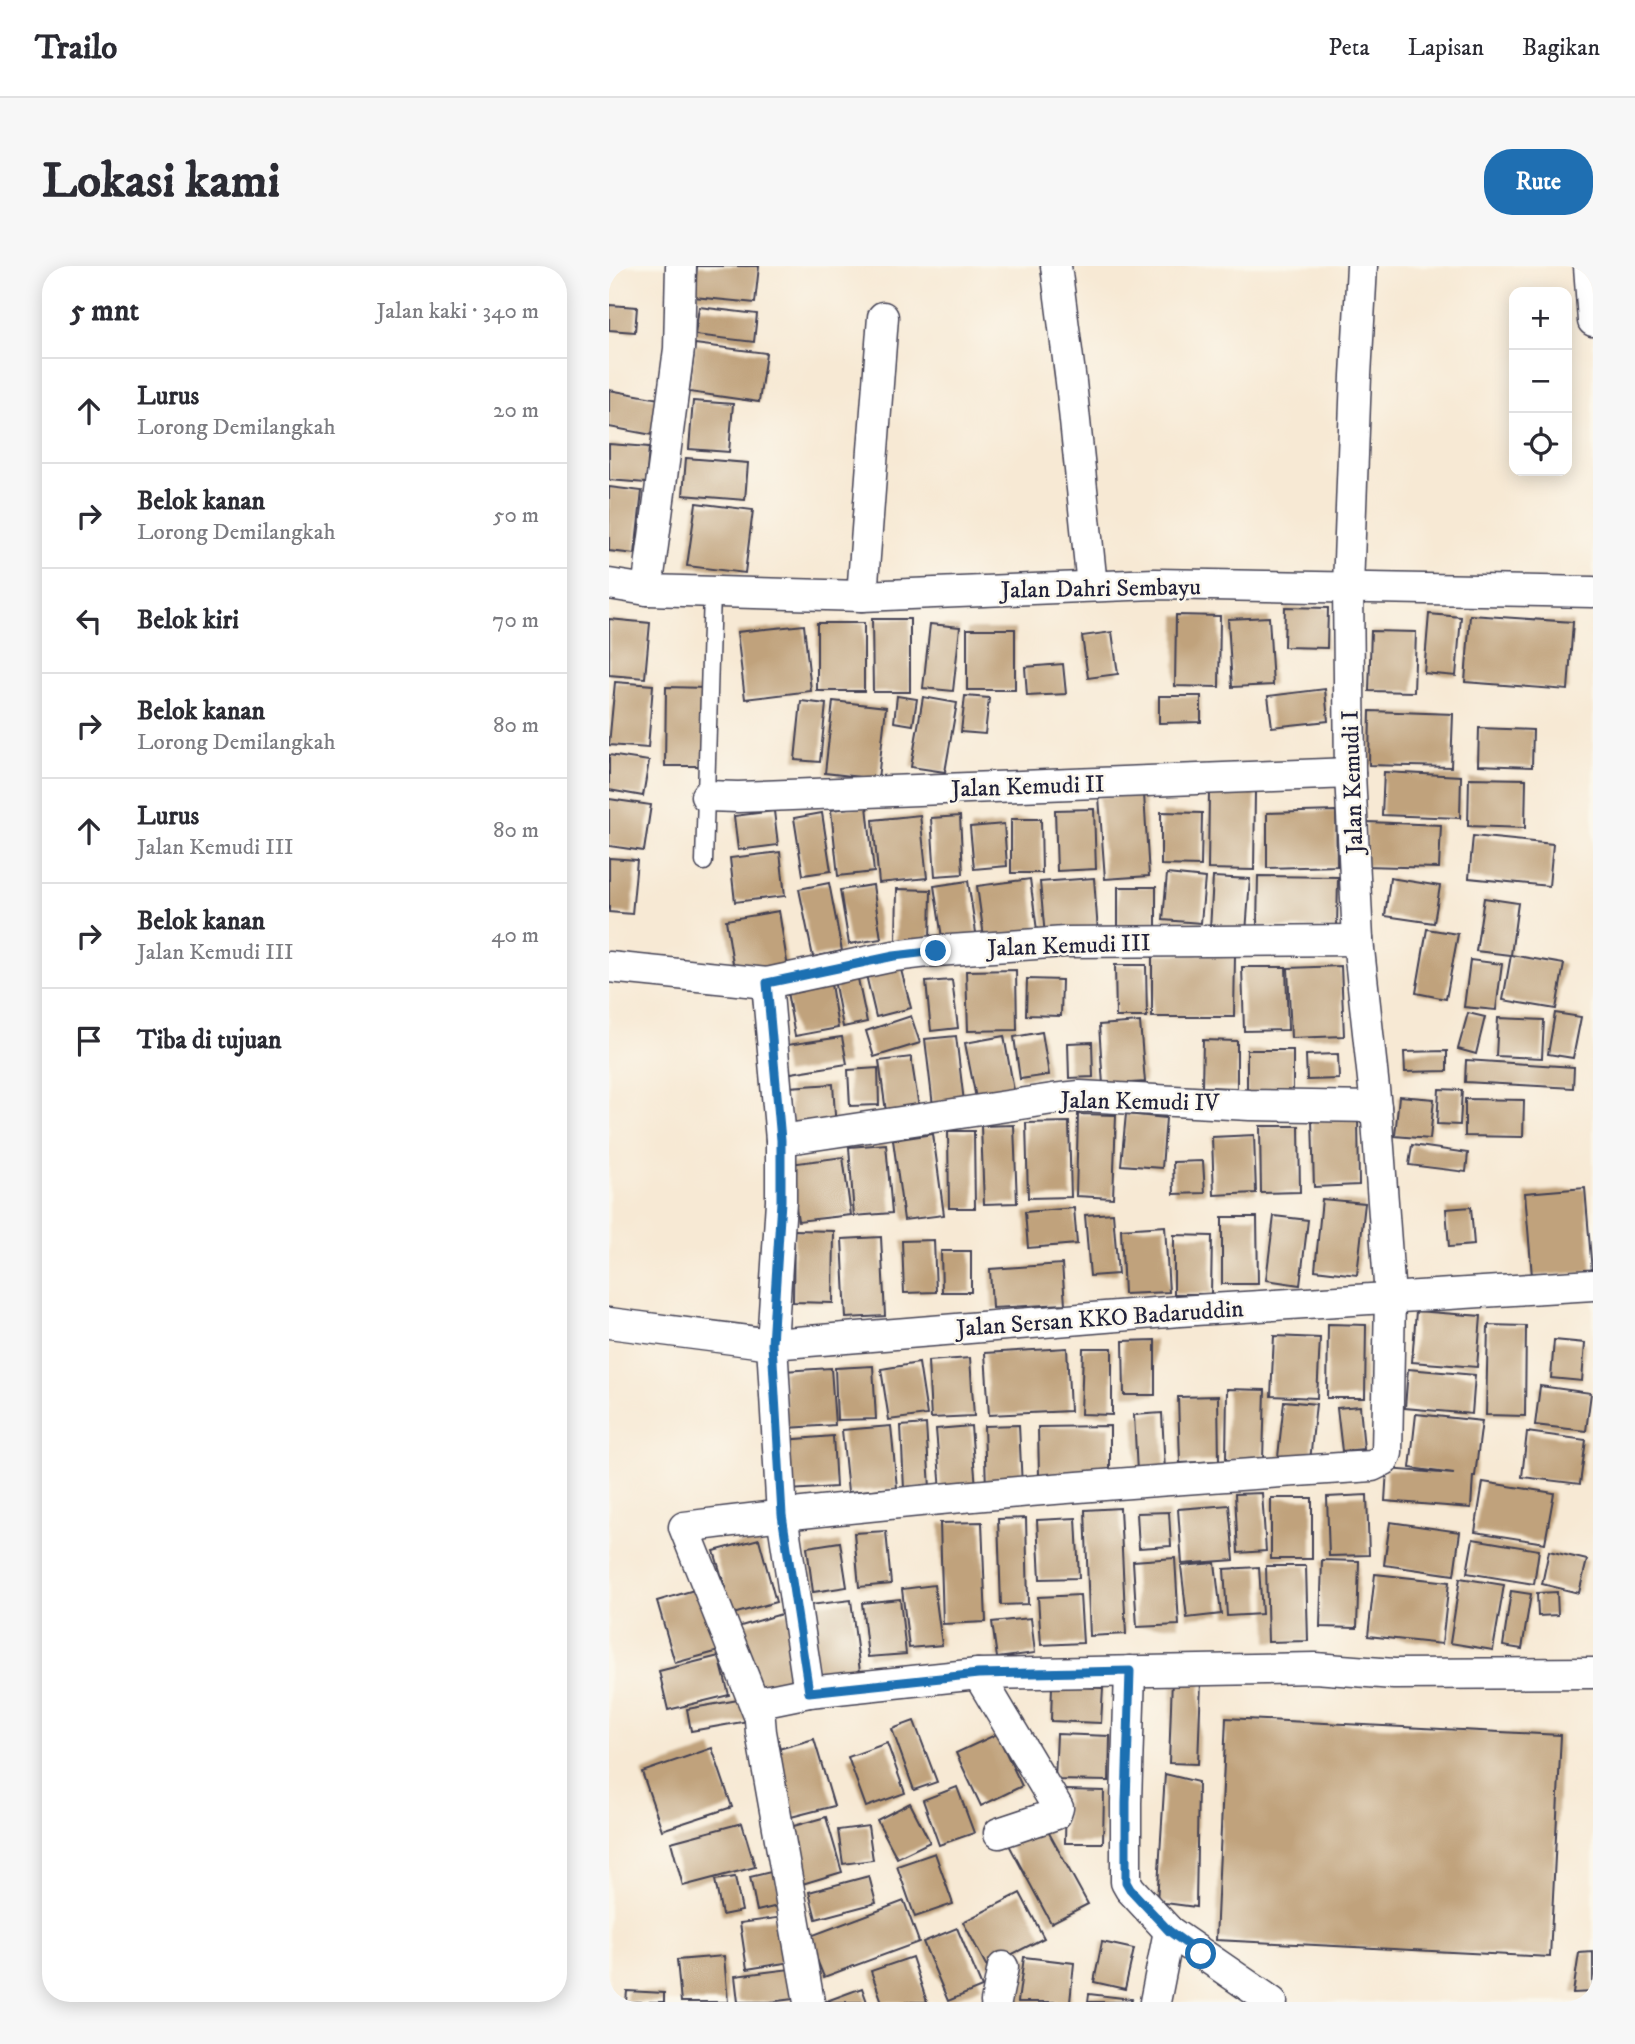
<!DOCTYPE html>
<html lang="id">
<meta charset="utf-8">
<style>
body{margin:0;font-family:"IM FELL DW Pica",serif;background:#f7f7f7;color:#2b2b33}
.controls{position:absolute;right:21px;top:21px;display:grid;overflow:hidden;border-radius:14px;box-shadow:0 4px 18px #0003}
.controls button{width:63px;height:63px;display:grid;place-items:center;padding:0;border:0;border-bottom:2px solid #e1e1e2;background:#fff;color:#2b2b33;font:35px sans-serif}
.stop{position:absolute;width:21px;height:21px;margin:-16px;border:5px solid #1f6fb2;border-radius:50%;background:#fff}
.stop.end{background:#1f6fb2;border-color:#fff;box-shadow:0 2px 7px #0008}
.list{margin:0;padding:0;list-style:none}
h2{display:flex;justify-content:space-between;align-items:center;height:91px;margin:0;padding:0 28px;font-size:30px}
h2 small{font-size:23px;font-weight:400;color:#7c7c81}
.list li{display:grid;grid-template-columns:46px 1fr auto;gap:21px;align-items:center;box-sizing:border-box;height:105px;padding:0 28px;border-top:2px solid #e1e1e2}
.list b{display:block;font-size:26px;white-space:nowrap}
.list p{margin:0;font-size:23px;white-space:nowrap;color:#7c7c81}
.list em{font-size:23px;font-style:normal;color:#7c7c81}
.icon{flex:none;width:38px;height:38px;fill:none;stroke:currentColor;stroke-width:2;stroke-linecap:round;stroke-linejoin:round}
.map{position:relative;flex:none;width:984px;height:1736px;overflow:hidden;border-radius:28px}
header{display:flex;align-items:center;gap:42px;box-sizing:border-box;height:98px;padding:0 35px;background:#fff;border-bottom:2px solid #e1e1e2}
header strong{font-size:33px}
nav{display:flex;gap:38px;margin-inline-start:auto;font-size:24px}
.intro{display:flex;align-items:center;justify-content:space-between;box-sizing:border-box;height:168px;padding:0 42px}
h1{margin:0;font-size:49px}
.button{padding:18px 32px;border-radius:28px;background:#1f6fb2;color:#fff;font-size:24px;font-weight:700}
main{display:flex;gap:42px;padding:0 42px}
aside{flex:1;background:#fff;border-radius:28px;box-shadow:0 4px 18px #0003}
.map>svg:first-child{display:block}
</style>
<header>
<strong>Trailo</strong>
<nav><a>Peta</a><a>Lapisan</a><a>Bagikan</a></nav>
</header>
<div class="intro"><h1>Lokasi kami</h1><a class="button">Rute</a></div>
<main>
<aside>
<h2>5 mnt<small>Jalan kaki · 340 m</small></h2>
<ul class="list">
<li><svg class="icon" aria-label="ahead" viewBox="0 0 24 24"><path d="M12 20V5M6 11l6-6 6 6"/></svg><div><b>Lurus</b><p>Lorong Demilangkah</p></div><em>20 m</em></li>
<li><svg class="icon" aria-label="right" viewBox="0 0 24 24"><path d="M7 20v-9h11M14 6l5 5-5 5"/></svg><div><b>Belok kanan</b><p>Lorong Demilangkah</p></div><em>50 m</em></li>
<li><svg class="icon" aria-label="left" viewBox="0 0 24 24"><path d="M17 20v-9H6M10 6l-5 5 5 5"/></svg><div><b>Belok kiri</b></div><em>70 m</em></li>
<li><svg class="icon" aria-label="right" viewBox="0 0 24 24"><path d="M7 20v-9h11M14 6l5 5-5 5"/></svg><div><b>Belok kanan</b><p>Lorong Demilangkah</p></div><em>80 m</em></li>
<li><svg class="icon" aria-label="ahead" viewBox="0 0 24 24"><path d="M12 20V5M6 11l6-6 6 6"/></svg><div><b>Lurus</b><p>Jalan Kemudi III</p></div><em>80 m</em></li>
<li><svg class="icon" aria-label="right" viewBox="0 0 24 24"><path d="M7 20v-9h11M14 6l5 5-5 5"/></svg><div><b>Belok kanan</b><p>Jalan Kemudi III</p></div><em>40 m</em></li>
<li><svg class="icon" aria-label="arrive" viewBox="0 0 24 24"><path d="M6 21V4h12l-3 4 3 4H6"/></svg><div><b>Tiba di tujuan</b></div></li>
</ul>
</aside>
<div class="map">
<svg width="984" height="1736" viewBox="0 0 984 1736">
<rect width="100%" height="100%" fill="#fbf7ec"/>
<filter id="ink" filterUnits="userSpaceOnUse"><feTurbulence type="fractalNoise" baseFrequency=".0143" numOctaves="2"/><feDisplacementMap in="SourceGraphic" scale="14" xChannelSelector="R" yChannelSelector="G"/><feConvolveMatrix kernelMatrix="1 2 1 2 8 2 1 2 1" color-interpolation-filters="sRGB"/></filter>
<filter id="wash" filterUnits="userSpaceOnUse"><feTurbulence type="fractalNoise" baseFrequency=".00686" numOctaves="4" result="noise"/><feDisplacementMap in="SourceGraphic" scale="28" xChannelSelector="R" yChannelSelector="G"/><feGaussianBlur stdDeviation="1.57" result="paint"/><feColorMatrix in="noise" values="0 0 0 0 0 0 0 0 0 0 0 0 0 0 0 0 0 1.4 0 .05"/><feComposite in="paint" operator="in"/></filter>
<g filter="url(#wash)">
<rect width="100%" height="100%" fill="#f7e9d4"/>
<g id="blocks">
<g fill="#c0a27b">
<polygon points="88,0 150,0 146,37 85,31"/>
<polygon points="0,39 28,41 26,66 0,64"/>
<polygon points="90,41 148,48 145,76 86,69"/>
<polygon points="86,78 157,87 150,136 80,126"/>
<polygon points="0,124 56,134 49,170 0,161"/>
<polygon points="84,135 124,138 120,186 80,183"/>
<polygon points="0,178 40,181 37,217 0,214"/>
<polygon points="77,192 139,197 136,234 74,229"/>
<polygon points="0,221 33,225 26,288 0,285"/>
<polygon points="87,237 144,244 136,307 78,300"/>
<polygon points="676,341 719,342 718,382 675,381"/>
<polygon points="820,348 852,351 847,410 815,407"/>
<polygon points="567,349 611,350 610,421 566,420"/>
<polygon points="861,349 964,356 959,424 856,416"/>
<polygon points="660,351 664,419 623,421 619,353"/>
<polygon points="0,353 41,357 36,412 0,409"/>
<polygon points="263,353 301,353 301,426 264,426"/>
<rect x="208" y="357" width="47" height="68"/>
<polygon points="321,358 351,361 344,425 314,422"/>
<polygon points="195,359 202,425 136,433 128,366"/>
<rect x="358" y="363" width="48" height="61"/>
<polygon points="762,365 807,366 805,426 760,425"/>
<polygon points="503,366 509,408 479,412 473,370"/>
<polygon points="454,398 457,428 418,430 416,401"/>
<polygon points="6,416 44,419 39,482 0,479"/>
<polygon points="57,421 98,422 97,500 56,500"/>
<polygon points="716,423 719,455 663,461 659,430"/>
<polygon points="288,430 308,433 304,459 285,456"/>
<polygon points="356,430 380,432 376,468 352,466"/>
<polygon points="550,430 592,430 592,456 550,457"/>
<polygon points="314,431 348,437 336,506 302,501"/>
<polygon points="192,435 217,438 211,496 186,494"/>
<polygon points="224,435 277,441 269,513 216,507"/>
<polygon points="761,445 844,448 842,501 760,499"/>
<polygon points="870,462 924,464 923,501 869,499"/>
<polygon points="0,489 40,495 34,530 0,524"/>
<polygon points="775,506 852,510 851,552 773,549"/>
<polygon points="860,512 917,513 916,562 859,560"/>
<polygon points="600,525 646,525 645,604 599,603"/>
<polygon points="535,528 540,610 496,613 490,531"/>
<polygon points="0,533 42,539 35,585 0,580"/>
<polygon points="258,540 265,606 229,610 222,544"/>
<polygon points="485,543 487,603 448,605 446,544"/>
<polygon points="165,545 169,579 129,584 125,550"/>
<polygon points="727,545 728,600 658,602 658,547"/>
<polygon points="552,546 593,547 592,600 552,599"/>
<polygon points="213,547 222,605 194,609 185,552"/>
<polygon points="311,549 318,612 270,617 264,554"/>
<polygon points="351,550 354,608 326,610 322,552"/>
<polygon points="402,553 432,553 433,607 402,607"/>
<polygon points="758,556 832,559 830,602 756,600"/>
<polygon points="395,558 398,600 365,603 361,561"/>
<polygon points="864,570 944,578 940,620 860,612"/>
<polygon points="171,586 176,630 126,636 121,592"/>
<polygon points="0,592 28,594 23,648 0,646"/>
<polygon points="558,608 596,612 592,657 554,654"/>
<polygon points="649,610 729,611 728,663 648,661"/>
<polygon points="604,611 641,613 637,666 601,664"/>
<polygon points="485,612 489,666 436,670 431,616"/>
<polygon points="781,612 831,620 825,657 776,650"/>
<polygon points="421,613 428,664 375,671 368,620"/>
<polygon points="359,615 368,673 334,678 325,620"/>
<polygon points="220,617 233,685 204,691 190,623"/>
<polygon points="264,619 272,673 240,678 231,624"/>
<rect x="509" y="621" width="38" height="48"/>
<polygon points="288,623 322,624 321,676 287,675"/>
<polygon points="875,632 909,637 902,689 955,698 947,743 894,734 902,689 867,685"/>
<polygon points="170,645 179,702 126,710 117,654"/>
<polygon points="818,663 849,668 837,733 807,727"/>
<polygon points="543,688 626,688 625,751 543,751"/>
<polygon points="861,694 893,698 887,744 855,741"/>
<polygon points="506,699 537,699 538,751 507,751"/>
<polygon points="291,700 302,742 267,751 257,709"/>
<polygon points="732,700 735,770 682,772 679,702"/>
<polygon points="633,701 677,701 679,764 635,765"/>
<polygon points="407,704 408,764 359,765 357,705"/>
<polygon points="248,708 258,756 234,761 225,714"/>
<polygon points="418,713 453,714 452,750 417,749"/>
<polygon points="343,714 349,762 322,765 317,716"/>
<polygon points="222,718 229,762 186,770 178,726"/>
<polygon points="859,747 876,751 867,788 849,783"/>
<polygon points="946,747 972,751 964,792 939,788"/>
<polygon points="302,750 311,777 265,791 257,765"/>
<polygon points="889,752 935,754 933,792 887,790"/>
<polygon points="531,756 536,816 494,819 490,759"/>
<polygon points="433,766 440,809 411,813 405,771"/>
<polygon points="347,770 355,836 324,840 316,773"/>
<polygon points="395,770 406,830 368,837 356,777"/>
<polygon points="233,771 238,798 176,808 171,780"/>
<polygon points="594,774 628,775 628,822 593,821"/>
<polygon points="483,776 484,811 460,812 459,777"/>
<polygon points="638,784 684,784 684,835 638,834"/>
<polygon points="838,785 838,805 796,806 795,786"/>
<polygon points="729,788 730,813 698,814 697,789"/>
<polygon points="302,791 311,848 278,853 270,795"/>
<polygon points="857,794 965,801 964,822 856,816"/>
<polygon points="269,802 270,839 241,840 239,804"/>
<polygon points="224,818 227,864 183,866 180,821"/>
<polygon points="830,823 853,824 851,859 828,858"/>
<polygon points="790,830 825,833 821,873 786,870"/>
<polygon points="856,833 915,834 914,871 856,870"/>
<polygon points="469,848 507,849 504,932 467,930"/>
<polygon points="517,848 557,852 553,902 512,899"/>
<polygon points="749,853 750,919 705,921 703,854"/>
<polygon points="460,856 462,931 419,932 417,857"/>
<polygon points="405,859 408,937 375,938 372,860"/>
<polygon points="651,860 690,860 691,926 652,927"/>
<polygon points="339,865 365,865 366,942 340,942"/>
<polygon points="324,868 335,949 295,954 284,874"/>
<polygon points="645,869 647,927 605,929 603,871"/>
<polygon points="277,878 283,947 245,950 240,881"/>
<polygon points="803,879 859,887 857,906 800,899"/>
<polygon points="234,891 242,949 189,955 181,898"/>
<polygon points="594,895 596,927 565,928 564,896"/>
<polygon points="976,922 983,1006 923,1010 916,927"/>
<polygon points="713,933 756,937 748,1009 706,1004"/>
<polygon points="862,941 865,979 840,981 837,943"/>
<polygon points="465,942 468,978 419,982 416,946"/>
<polygon points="504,947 509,1008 481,1010 476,949"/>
<polygon points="665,950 699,954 691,1019 657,1014"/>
<polygon points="613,951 648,951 649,1018 613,1018"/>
<polygon points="556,960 560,1026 515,1028 512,963"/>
<polygon points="185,964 225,965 224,1037 184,1036"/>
<polygon points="565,969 603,970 602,1028 565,1028"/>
<polygon points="272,971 276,1050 237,1052 233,973"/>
<polygon points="325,974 327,1026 295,1027 293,975"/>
<polygon points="332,985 362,985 362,1026 333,1026"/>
<polygon points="453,998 456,1038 383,1042 381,1003"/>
<polygon points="807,1045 872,1050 868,1101 803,1096"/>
<polygon points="719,1058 757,1059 756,1132 718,1132"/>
<polygon points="879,1059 917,1060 916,1150 877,1149"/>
<polygon points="665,1070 711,1072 708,1132 662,1130"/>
<polygon points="546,1074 546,1129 515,1129 514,1075"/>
<polygon points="945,1074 976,1077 973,1115 942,1112"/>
<polygon points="458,1082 461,1145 380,1149 376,1087"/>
<polygon points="474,1082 503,1082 503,1149 472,1148"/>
<polygon points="361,1092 365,1150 322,1152 319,1095"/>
<polygon points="310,1097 318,1149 280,1154 272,1103"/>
<polygon points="264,1100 267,1153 228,1154 226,1102"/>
<polygon points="222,1102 226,1159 178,1162 174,1105"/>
<polygon points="799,1103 866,1109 863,1148 796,1142"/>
<polygon points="931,1120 982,1127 977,1165 926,1159"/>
<polygon points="618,1123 656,1124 654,1194 617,1194"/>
<polygon points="609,1130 610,1195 571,1197 569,1131"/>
<polygon points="675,1135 707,1138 701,1195 669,1191"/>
<polygon points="751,1140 755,1183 733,1185 728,1142"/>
<polygon points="553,1147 556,1205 528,1206 525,1149"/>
<polygon points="807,1148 873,1155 866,1210 864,1210 862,1242 776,1235 778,1203 845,1208 801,1202"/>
<polygon points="317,1158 321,1222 295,1223 292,1160"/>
<polygon points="410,1159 413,1221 377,1222 375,1160"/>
<polygon points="282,1160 288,1222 239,1226 233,1164"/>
<polygon points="362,1160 367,1222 332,1225 327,1163"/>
<polygon points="501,1160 501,1208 430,1209 429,1161"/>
<polygon points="918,1166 977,1174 971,1218 913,1211"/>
<polygon points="224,1170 227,1221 180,1224 176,1174"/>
<polygon points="874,1216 945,1227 936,1277 866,1266"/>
<polygon points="653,1227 657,1285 629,1287 626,1228"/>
<polygon points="758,1229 760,1289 720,1290 718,1231"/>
<rect x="662" y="1232" width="41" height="61"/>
<polygon points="620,1239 625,1294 573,1298 569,1243"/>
<polygon points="511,1242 517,1368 481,1370 476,1244"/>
<polygon points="560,1246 562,1280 530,1282 528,1247"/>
<polygon points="417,1252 419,1338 392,1339 389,1253"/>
<polygon points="467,1252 470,1312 431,1313 428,1254"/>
<polygon points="373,1256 377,1356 334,1358 331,1257"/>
<polygon points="781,1256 851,1266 845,1309 775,1299"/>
<polygon points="277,1265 282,1318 250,1321 245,1267"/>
<polygon points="150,1273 167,1336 124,1348 105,1285"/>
<polygon points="864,1273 930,1284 925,1318 858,1307"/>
<polygon points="231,1276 238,1321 204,1326 198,1281"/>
<polygon points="940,1285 978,1294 970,1327 933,1318"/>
<polygon points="566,1292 570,1359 528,1361 524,1295"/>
<polygon points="713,1294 750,1295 748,1362 711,1361"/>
<polygon points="606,1297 612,1348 578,1352 572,1300"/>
<polygon points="657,1300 697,1300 699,1375 659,1376"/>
<polygon points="650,1301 653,1348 618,1350 615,1303"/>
<polygon points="766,1308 840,1316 833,1378 759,1370"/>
<polygon points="851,1312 895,1319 884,1384 841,1377"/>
<polygon points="325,1319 333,1379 300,1382 293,1323"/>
<polygon points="92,1322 110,1385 66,1397 48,1335"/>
<polygon points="902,1325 922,1328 913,1383 894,1380"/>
<polygon points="948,1326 949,1349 929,1350 928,1327"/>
<polygon points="471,1329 474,1377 432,1379 429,1331"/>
<polygon points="291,1333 297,1388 259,1391 253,1337"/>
<polygon points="242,1334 251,1406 209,1411 200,1339"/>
<polygon points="179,1346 193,1417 151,1426 122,1363"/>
<polygon points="422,1352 426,1387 388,1392 383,1356"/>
<polygon points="110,1390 120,1429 59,1444 50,1405"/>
<polygon points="563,1413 592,1415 589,1498 560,1497"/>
<polygon points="443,1420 494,1422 492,1457 442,1455"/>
<polygon points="135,1433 139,1455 82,1465 78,1443"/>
<polygon points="617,1452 952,1469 941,1691 607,1674"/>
<polygon points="305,1455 328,1516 305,1524 283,1463"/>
<polygon points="388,1468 413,1520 372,1540 347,1487"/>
<polygon points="448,1468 501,1470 500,1515 446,1514"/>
<polygon points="205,1473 225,1540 178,1552 159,1486"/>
<polygon points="278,1477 296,1527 257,1541 239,1491"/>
<polygon points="103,1482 123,1541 53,1564 33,1506"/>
<polygon points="556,1508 589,1516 587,1641 548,1636"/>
<polygon points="348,1521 365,1567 330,1579 314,1534"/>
<polygon points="457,1524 495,1525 494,1577 456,1577"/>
<polygon points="301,1537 321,1576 288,1592 268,1554"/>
<polygon points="217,1551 233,1606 190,1619 174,1563"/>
<polygon points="133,1557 146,1601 74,1620 62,1576"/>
<polygon points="435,1558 479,1638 442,1657 399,1577"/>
<polygon points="259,1560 264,1594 234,1598 229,1564"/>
<polygon points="326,1587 344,1638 306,1651 288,1600"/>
<polygon points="166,1605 173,1639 148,1645 141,1611"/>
<polygon points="260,1610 267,1637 207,1653 200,1626"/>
<polygon points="126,1611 133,1645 113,1649 106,1614"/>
<polygon points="411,1627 435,1672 378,1701 354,1656"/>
<polygon points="295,1635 310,1676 215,1711 199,1671"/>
<polygon points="175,1651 182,1696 138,1703 131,1657"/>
<polygon points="348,1662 373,1721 339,1735 314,1676"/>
<polygon points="493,1676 525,1683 516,1723 485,1716"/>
<polygon points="984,1686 984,1726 964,1727 970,1687"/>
<polygon points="115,1690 119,1736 72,1736 68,1694"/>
<polygon points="303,1691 318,1736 273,1736 262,1705"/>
<polygon points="415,1691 465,1697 461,1736 409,1736"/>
<polygon points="181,1703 185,1733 161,1736 129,1736 126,1710"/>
<polygon points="253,1722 258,1736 215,1736"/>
<polygon points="18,1725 55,1727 55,1736 17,1736"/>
<polygon points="480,1728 523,1733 522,1736 479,1736"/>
</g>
</g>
</g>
<g filter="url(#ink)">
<use href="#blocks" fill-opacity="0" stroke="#424052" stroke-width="2"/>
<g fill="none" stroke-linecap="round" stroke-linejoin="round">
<g stroke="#424052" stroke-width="19">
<polyline id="lane" points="95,596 103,326"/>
</g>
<g stroke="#424052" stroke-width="33">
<g id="street">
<polyline points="447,0 462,116 483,320"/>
<polyline points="980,0 984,55"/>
<polyline points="0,318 38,324 253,330 546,318 984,326"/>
<polyline points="38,324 70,83 72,0"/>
<polyline points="253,330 274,51"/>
<polyline points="97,530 129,531 741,507"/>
<polyline points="0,701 158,717"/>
<polyline points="172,874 444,833 471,830 641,839 767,841"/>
<polyline points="0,1057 163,1078 570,1045 984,1019"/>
<polyline points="521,1405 517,1537 517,1616 521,1623 560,1665 663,1736"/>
<polyline points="369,1408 449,1542 447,1548 390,1567"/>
<polyline points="200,1426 173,1249 163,1078 172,935 172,874 158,717 285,690 327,685 456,676 749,674"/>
<path d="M149,1447l-74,-186c228,-29 458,-46 688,-61l12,-6 3,-7 3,-156 -14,-190 -18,-167 -8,-167 -2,-186 8,-211 6,-110"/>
<polyline points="200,1736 152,1466 150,1442 156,1435 200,1426 369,1408 706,1402 785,1408 984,1407"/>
<polyline points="387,1736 394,1701"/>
<polyline points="546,1736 560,1665"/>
</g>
</g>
<use href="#lane" stroke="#fff" stroke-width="16"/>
<use href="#street" stroke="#fff" stroke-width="30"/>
</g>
</g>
<g fill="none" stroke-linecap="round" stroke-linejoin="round" filter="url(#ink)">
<polyline stroke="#1f6fb2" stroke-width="9" points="327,685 285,690 158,717 172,874 172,935 163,1078 173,1249 200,1426 369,1408 521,1405 517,1537 517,1616 521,1623 560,1665 592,1688"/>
</g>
<g text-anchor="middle" stroke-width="5" stroke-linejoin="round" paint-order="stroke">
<g font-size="24" fill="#22223b" stroke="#fbf7ec">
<text transform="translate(492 322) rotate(-1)" y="8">Jalan Dahri Sembayu</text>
<text transform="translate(743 516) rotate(-92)" y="8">Jalan Kemudi I</text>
<text transform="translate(419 520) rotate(-2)" y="8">Jalan Kemudi II</text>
<text transform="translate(460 679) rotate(-2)" y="8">Jalan Kemudi III</text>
<text transform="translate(531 835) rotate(1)" y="8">Jalan Kemudi IV</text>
<text transform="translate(491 1052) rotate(-4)" y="8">Jalan Sersan KKO Badaruddin</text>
</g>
</g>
</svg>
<div class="controls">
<button>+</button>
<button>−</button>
<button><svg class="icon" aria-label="locate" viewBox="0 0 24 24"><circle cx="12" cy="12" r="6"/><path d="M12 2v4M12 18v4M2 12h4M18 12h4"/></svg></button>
</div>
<div class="stop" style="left:592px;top:1688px"></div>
<div class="stop end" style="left:327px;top:685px"></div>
</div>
</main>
